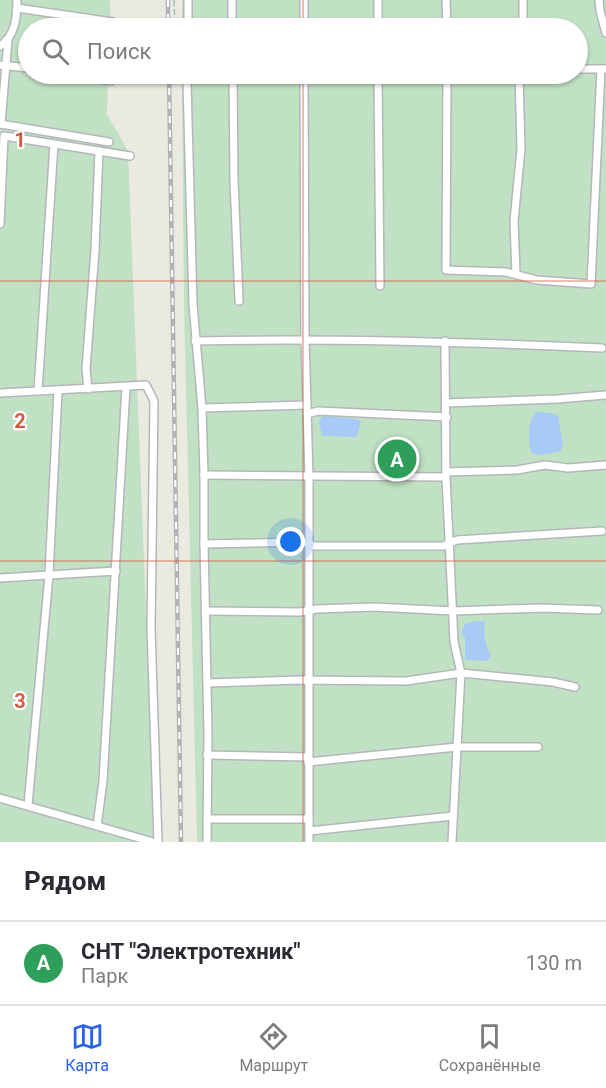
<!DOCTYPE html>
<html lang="ru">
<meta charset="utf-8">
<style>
body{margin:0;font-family:Roboto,sans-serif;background:#f7f7f7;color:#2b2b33}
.you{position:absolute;left:291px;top:542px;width:21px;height:21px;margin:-15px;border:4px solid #fff;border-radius:50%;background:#1a73e8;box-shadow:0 0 0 9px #1a73e833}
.badge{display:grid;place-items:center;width:39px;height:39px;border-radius:50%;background:#2563eb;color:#fff;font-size:20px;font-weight:700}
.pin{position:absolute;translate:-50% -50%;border:3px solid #fff;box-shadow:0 2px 6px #0006}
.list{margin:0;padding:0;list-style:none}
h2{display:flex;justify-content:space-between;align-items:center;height:78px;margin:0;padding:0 24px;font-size:26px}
h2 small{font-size:20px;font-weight:400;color:#7c7c81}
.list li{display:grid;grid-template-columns:39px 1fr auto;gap:18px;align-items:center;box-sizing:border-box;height:84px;padding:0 24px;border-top:2px solid #e1e1e2}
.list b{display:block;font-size:22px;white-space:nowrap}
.list p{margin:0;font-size:20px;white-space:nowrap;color:#7c7c81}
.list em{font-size:20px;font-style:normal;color:#7c7c81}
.icon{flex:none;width:33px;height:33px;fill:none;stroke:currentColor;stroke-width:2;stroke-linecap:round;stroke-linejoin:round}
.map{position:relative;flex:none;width:606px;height:842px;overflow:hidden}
.search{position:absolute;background:#fff;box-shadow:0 2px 4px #0004;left:18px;right:18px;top:18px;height:66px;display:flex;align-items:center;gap:15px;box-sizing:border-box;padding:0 21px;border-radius:33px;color:#7c7c81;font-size:22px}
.sheet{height:162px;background:#fff}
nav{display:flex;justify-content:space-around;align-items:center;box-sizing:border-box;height:84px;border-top:2px solid #e1e1e2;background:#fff;font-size:16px;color:#7c7c81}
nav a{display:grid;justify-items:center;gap:3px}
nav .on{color:#2563eb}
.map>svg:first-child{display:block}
</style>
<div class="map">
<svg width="606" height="842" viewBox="0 0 606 842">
<rect width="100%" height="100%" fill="#ebeae1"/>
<g fill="#c0e1c4">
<polygon points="0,0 110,0 110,28 28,28 28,74 108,74 107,114 128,151 155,842 0,842"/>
<polygon points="182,0 606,0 606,842 197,842 184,305 182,74 578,74 578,28 182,28"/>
</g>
<g fill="#a7caf6">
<path d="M536,412l16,1 6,3 5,31 -4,5 -22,3 -6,-3c-3,-13 -4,-29 5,-40z"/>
<polygon points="323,416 356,419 361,421 357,437 322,436 319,422"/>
<path d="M476,621h9c-2,12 0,24 6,35l-4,5 -22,-1v-23l-4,-4 4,-9z"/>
</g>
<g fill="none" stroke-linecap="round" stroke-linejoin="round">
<g stroke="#b4b6bb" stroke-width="10">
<g id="minor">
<polyline points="188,0 188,28"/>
<polyline points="232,0 232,28"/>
<polyline points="304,0 304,28"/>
<polyline points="378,0 378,28"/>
<polyline points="446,0 447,28"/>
<polyline points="599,0 600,11 606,33"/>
<polyline points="17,8 113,22"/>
<polyline points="523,28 523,0"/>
<path d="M0,46c15,-10 17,-28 17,-46"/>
<polyline points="0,65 28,68"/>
<polyline points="578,69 606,69"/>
<polyline points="62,74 111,81"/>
<polyline points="189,74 187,83 193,304 202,408 204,475 204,544 208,733 207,842"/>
<polyline points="233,74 234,181 239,301"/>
<polyline points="304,74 305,339 309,476 309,842"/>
<polyline points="378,74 380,286"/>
<polyline points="447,74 446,270 506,272 537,280 591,284 601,69"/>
<polyline points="0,124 109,142"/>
<polyline points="1,124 8,40"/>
<polyline points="0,224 4,136 130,156"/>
<polyline points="516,274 514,221 521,149 519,74"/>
<path d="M195,341c136,-3 271,1 407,7"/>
<polyline points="445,341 446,477 454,642 461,673 452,842"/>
<polyline points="88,389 86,369 95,250 99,151"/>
<polyline points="38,391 54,144"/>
<polyline points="0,393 146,385 154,401 151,628 158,842"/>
<polyline points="446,403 557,399 606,395"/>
<polyline points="202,408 307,405"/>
<polyline points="307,414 318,411 447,417"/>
<polyline points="446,472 517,470 545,465 568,468 606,465"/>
<polyline points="204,475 446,477"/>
<polyline points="204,544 303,542 315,546 443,546 457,540 602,531"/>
<polyline points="0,578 116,571"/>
<polyline points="205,611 300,612 317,609 374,607 453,611 541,608 598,610"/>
<polyline points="207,683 298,680 406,681 461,673 553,682 575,687"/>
<polyline points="207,755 308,757"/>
<polyline points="308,762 457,747 538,747"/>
<polyline points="0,798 153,842"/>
<polyline points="28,805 49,575 58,390"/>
<polyline points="207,819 309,819"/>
<polyline points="97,826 103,781 126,387"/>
<polyline points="309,831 453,816"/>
</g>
</g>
<polyline stroke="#9ac1aa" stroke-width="1.5" stroke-dasharray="6 3" stroke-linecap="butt" points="174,0 175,28"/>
<use href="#minor" stroke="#fff" stroke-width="7"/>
<g stroke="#b2b3b3" stroke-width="4.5">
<g id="rail">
<polyline points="168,0 168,28"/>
<polyline points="169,74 181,842"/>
</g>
</g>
<use href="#rail" stroke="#fff" stroke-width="2" stroke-dasharray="7" stroke-linecap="butt"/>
</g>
<path fill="none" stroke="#d65b3c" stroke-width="1.5" stroke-opacity="0.55" d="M303,0v28M303,74v768M0,281h606M0,561h606"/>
<g font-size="20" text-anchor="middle" font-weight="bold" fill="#d65b3c" stroke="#fff" stroke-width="4.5" stroke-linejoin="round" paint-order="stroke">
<text x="20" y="147">1</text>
<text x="20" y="428">2</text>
<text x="20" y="708">3</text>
</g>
</svg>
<div class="you"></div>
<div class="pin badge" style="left:397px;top:459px;background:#2e9e5b">A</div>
<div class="search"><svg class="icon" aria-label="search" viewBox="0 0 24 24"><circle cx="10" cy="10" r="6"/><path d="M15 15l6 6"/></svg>Поиск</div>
</div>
<section class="sheet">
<h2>Рядом<small></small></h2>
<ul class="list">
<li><span class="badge" style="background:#2e9e5b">A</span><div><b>СНТ &quot;Электротехник&quot;</b><p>Парк</p></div><em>130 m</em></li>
</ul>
</section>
<nav>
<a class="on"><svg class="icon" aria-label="map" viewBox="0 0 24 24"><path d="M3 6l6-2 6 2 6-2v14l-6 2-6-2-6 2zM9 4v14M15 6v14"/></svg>Карта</a>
<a><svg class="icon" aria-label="directions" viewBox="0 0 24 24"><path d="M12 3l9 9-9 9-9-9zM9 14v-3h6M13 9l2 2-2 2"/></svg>Маршрут</a>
<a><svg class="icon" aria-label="saved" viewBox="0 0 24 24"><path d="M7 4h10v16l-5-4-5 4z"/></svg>Сохранённые</a>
</nav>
